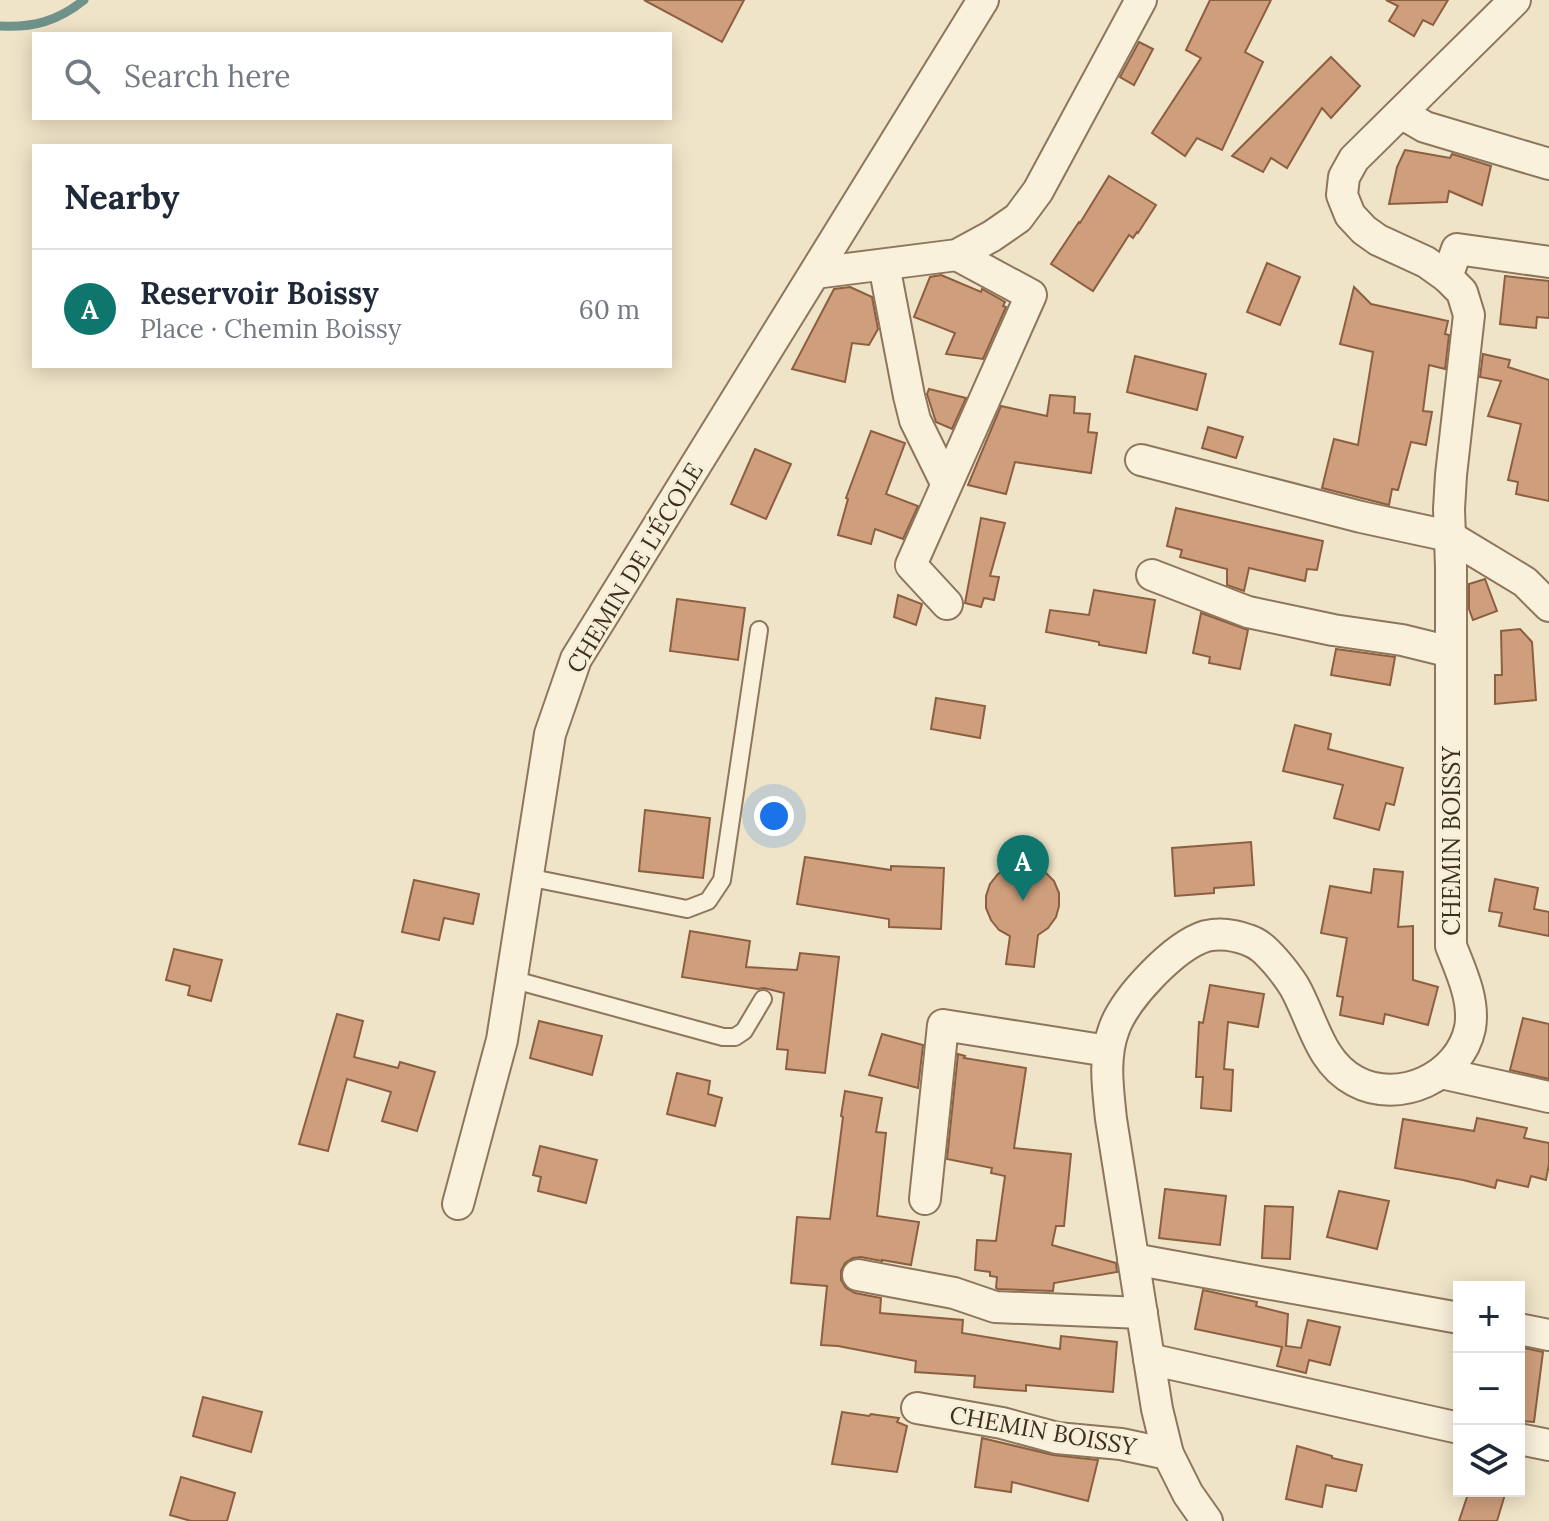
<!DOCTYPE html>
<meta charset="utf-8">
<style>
body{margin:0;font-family:Lora,serif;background:#f6f6f7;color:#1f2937}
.controls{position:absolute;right:24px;bottom:24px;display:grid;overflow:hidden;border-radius:0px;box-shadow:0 4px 20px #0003}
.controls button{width:72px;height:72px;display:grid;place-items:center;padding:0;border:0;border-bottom:2px solid #e0e1e3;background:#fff;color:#1f2937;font:40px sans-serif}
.you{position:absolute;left:774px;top:816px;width:28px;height:28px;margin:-20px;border:6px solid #fff;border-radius:50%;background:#1a73e8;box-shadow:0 0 0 12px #1a73e833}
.badge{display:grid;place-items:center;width:52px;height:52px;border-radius:50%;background:#0f766e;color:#fff;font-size:26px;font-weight:700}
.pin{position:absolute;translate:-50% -66px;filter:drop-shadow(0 2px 4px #0008)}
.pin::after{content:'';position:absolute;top:42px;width:28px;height:24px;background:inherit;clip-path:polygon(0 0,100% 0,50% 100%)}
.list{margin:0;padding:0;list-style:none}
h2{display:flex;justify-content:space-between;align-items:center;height:104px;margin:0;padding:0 32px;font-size:34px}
h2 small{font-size:26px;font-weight:400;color:#747a83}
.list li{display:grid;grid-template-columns:52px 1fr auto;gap:24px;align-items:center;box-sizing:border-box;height:120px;padding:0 32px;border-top:2px solid #e0e1e3}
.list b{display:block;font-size:30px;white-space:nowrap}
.list p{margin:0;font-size:26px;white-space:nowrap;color:#747a83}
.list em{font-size:26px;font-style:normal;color:#747a83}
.icon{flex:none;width:44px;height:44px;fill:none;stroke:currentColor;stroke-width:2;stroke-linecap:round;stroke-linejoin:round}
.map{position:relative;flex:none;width:1549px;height:1521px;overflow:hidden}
.search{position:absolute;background:#fff;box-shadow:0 4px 20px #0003;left:32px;top:32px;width:640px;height:88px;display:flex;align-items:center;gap:20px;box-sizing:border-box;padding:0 28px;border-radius:0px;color:#747a83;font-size:30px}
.panel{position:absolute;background:#fff;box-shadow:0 4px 20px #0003;left:32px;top:144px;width:640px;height:224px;border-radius:0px}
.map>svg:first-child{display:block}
</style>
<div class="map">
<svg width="1549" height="1521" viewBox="0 0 1549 1521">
<rect width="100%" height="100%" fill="#f0e4c8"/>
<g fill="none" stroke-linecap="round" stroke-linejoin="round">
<path stroke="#6f938a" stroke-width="9" d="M0,26c33,2 58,-5 84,-26"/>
</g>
<g fill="#cf9f7d" stroke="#8d5f41" stroke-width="2">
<polygon points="644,0 744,0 722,42"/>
<polygon points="1210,0 1271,0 1245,52 1263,62 1222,150 1197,138 1185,156 1152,133 1201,58 1186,50"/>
<polygon points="1386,0 1448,0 1433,25 1423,20 1414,36 1389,21 1398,6"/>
<polygon points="1139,42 1153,49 1134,85 1120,77"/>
<polygon points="1331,57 1360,86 1331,118 1322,108 1287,168 1271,158 1263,172 1232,156"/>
<polygon points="1405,150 1450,158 1452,154 1491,166 1482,205 1449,191 1447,202 1389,204 1397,167"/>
<polygon points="1109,176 1156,205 1138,233 1137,232 1133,238 1129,235 1093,291 1051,264 1079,222 1080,223"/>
<polygon points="1267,263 1300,277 1280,325 1247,312"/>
<polygon points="941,275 981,292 982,289 1005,302 1003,306 1006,307 983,359 946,354 955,333 914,317 930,277"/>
<polygon points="1505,276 1549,281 1549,318 1537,317 1536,328 1500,324"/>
<polygon points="850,287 872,297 878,329 869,345 852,343 845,382 792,369 834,289"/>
<polygon points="1354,287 1371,304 1448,321 1445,334 1449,335 1445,369 1429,365 1423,411 1432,412 1426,445 1411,442 1398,490 1392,489 1389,505 1322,488 1334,439 1358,445 1373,352 1340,344"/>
<polygon points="1483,354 1510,360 1508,367 1549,380 1549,501 1516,494 1518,482 1508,480 1521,424 1488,416 1501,381 1480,377"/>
<polygon points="1135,356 1206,374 1197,410 1127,392"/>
<polygon points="929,389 966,398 952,429 936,422 927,394"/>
<polygon points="1050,395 1075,397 1074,413 1090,414 1088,432 1097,433 1091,473 1015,462 1006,494 968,485 1001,406 1047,416"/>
<polygon points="1208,427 1243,437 1236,458 1202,448"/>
<polygon points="871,431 905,443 886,494 918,506 903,539 875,529 871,544 838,535 848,499 846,498"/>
<polygon points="755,449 791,464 766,519 731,504"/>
<polygon points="1176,508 1323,541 1317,570 1307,569 1305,581 1249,568 1244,591 1227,585 1227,569 1180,557 1182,550 1167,546"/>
<polygon points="981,518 1005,523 990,576 999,577 994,600 984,598 981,607 965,603"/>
<polygon points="1485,579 1497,611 1473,620 1469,609 1469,584"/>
<polygon points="1094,590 1155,600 1146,653 1099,645 1099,642 1046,632 1050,610 1089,615"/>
<polygon points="898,595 922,604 916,625 894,617"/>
<polygon points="677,599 745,608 738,660 670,651"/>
<polygon points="1201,613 1248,630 1240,669 1209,663 1210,657 1193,653"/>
<polygon points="1520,629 1532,642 1536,700 1495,704 1495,675 1502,675 1501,631"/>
<polygon points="1336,649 1395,657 1390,685 1331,675"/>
<polygon points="936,698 985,706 980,738 931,729"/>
<polygon points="1295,725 1331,734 1328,749 1403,768 1394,805 1386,803 1379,830 1334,818 1343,785 1283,771"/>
<polygon points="645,810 710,818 703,878 639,871"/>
<polygon points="1251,842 1254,885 1214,888 1214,893 1175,896 1172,848"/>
<polygon points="805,857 891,870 891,866 944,868 941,929 889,927 889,919 797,904"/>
<polygon points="1021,865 1034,866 1045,872 1054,881 1059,893 1059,906 1056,917 1048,928 1038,935 1034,967 1006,964 1010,936 999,930 991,920 986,908 986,896 990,884 998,874 1009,867"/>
<polygon points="1374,869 1403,872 1398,927 1413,926 1413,980 1438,987 1428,1025 1385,1014 1383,1024 1340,1015 1343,997 1337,996 1347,938 1321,933 1330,886 1371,893"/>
<polygon points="1495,879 1538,888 1534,909 1549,912 1549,936 1499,926 1502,913 1489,911"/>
<polygon points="414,880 479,894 473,924 444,918 439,940 402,932"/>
<polygon points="690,931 750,941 746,967 797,970 800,953 839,957 825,1073 786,1069 788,1050 777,1049 784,993 764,988 758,989 682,977"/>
<polygon points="174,949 222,960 211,1001 188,995 190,986 166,980"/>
<polygon points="1210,985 1264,994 1258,1027 1228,1022 1224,1069 1233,1070 1231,1111 1201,1108 1203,1077 1196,1077 1199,1022 1203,1023"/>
<polygon points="337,1014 363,1021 354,1057 398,1068 400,1062 435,1072 417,1131 382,1121 391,1092 347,1079 328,1151 299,1144"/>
<polygon points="1523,1018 1549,1024 1549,1079 1510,1070"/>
<polygon points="539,1021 602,1036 592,1075 530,1058"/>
<polygon points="882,1034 923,1045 918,1088 869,1075"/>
<polygon points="958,1054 965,1056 964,1058 1026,1068 1014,1148 1071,1154 1064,1226 1056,1226 1052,1245 1116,1263 1117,1272 1054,1283 1053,1291 998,1289 996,1288 997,1277 990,1276 990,1272 975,1270 977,1240 996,1241 1005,1176 991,1173 992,1168 947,1159"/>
<polygon points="677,1073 710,1081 708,1094 722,1098 715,1126 667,1114"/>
<polygon points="845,1091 882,1098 876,1132 886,1133 877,1216 919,1222 911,1265 882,1260 882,1261 861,1257 853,1258 845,1263 841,1271 841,1280 846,1288 855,1293 881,1298 880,1313 963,1320 962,1333 1060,1349 1061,1336 1117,1342 1113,1392 1026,1385 1026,1391 974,1387 975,1376 915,1372 916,1361 838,1346 821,1345 827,1286 791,1283 797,1217 830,1219 843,1117 841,1116"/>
<polygon points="1477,1118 1527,1128 1524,1138 1549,1143 1549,1164 1546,1180 1531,1176 1528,1187 1497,1180 1495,1188 1463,1180 1395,1168 1403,1119 1474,1131"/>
<polygon points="540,1146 597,1160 586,1203 538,1191 541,1177 533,1175"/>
<polygon points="1165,1189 1226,1196 1220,1245 1159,1238"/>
<polygon points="1339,1191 1389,1201 1377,1249 1327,1237"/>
<polygon points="1265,1206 1293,1207 1290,1259 1262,1258"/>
<polygon points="1203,1290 1257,1302 1256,1306 1288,1314 1286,1346 1301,1348 1308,1320 1340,1327 1330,1365 1309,1360 1306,1373 1277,1366 1282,1347 1195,1329"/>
<polygon points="1519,1347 1543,1352 1534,1422 1519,1421"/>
<polygon points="203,1397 262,1412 251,1452 193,1436"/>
<polygon points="842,1412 869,1416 871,1414 899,1418 897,1422 907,1426 897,1472 832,1464"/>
<polygon points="982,1438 1053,1455 1098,1460 1088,1501 1012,1482 1011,1492 975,1487"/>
<polygon points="1297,1446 1332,1456 1332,1458 1362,1465 1356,1491 1326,1485 1322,1507 1286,1499"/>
<polygon points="181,1477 235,1493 227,1521 191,1521 170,1515"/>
<polygon points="1469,1491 1506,1491 1497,1521 1459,1521"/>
</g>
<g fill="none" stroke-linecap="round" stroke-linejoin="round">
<g stroke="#8d765c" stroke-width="20">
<g id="lane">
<polyline points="527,877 687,909 708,901 722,880 759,630"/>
<polyline points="511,979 723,1037 735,1037 744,1031 763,999"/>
</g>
</g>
<g stroke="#8d765c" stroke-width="34">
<g id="street">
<polyline points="1401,113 1425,127 1549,164"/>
<polyline points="884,265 909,396 915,420 946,483"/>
<polyline points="815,273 957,255 992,236 1018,218 1038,191 1141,0"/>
<polyline points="1447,277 1457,249 1549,262"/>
<polyline points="1141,460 1361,517 1449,536 1525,582 1549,606"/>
<polyline points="1152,575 1248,612 1333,630 1402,640 1451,652"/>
<polyline points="947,604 911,565 1031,295 957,255"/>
<polyline points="1441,1073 1549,1097"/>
<polyline points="925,1199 943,1025 1108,1051"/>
<polyline points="458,1204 502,1040 550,734 576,659 983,0"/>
<polyline points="1133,1259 1459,1318"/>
<polyline points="858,1275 954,1293 995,1307 1142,1313"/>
<polyline points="1519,1329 1549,1335"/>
<polyline points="1149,1359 1459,1428"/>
<polyline points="917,1408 1002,1423 1057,1438 1121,1444 1168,1454"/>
<polyline points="1519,1439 1549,1445"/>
<path d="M1207,1521l-19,-27 -20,-40 -11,-45 -46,-290c-3,-30 -8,-61 3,-90 11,-31 60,-83 92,-93 13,-3 29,-1 42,4 12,4 19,12 28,22 6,7 13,16 18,24 19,33 25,76 61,95 44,24 105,-4 115,-53 5,-27 -9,-57 -19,-82v-379l-2,-58 2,-34 18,-160 -7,-23 -15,-15 -21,-15 -48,-22 -14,-10 -14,-15 -8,-20 2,-18 10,-18 161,-159"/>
</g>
</g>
<use href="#lane" stroke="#faf1dc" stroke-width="16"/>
<use href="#street" stroke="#faf1dc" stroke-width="30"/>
</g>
<g text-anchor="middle" stroke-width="6" stroke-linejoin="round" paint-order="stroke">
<g font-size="24" fill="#3d2e20" stroke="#f7eed8">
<text transform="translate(635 568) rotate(-59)" y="8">CHEMIN DE L'ÉCOLE</text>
<text transform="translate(1452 841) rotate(-90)" y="8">CHEMIN BOISSY</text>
<text transform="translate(1043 1431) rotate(10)" y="8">CHEMIN BOISSY</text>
</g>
</g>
</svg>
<div class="controls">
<button>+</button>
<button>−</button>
<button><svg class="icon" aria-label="layers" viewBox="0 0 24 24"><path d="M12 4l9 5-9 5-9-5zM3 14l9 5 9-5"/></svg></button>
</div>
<div class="you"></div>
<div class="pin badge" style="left:1023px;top:901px">A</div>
<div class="search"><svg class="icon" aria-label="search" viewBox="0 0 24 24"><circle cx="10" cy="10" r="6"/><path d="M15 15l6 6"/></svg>Search here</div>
<section class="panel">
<h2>Nearby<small></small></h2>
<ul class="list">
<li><span class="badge">A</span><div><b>Reservoir Boissy</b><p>Place · Chemin Boissy</p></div><em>60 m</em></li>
</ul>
</section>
</div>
